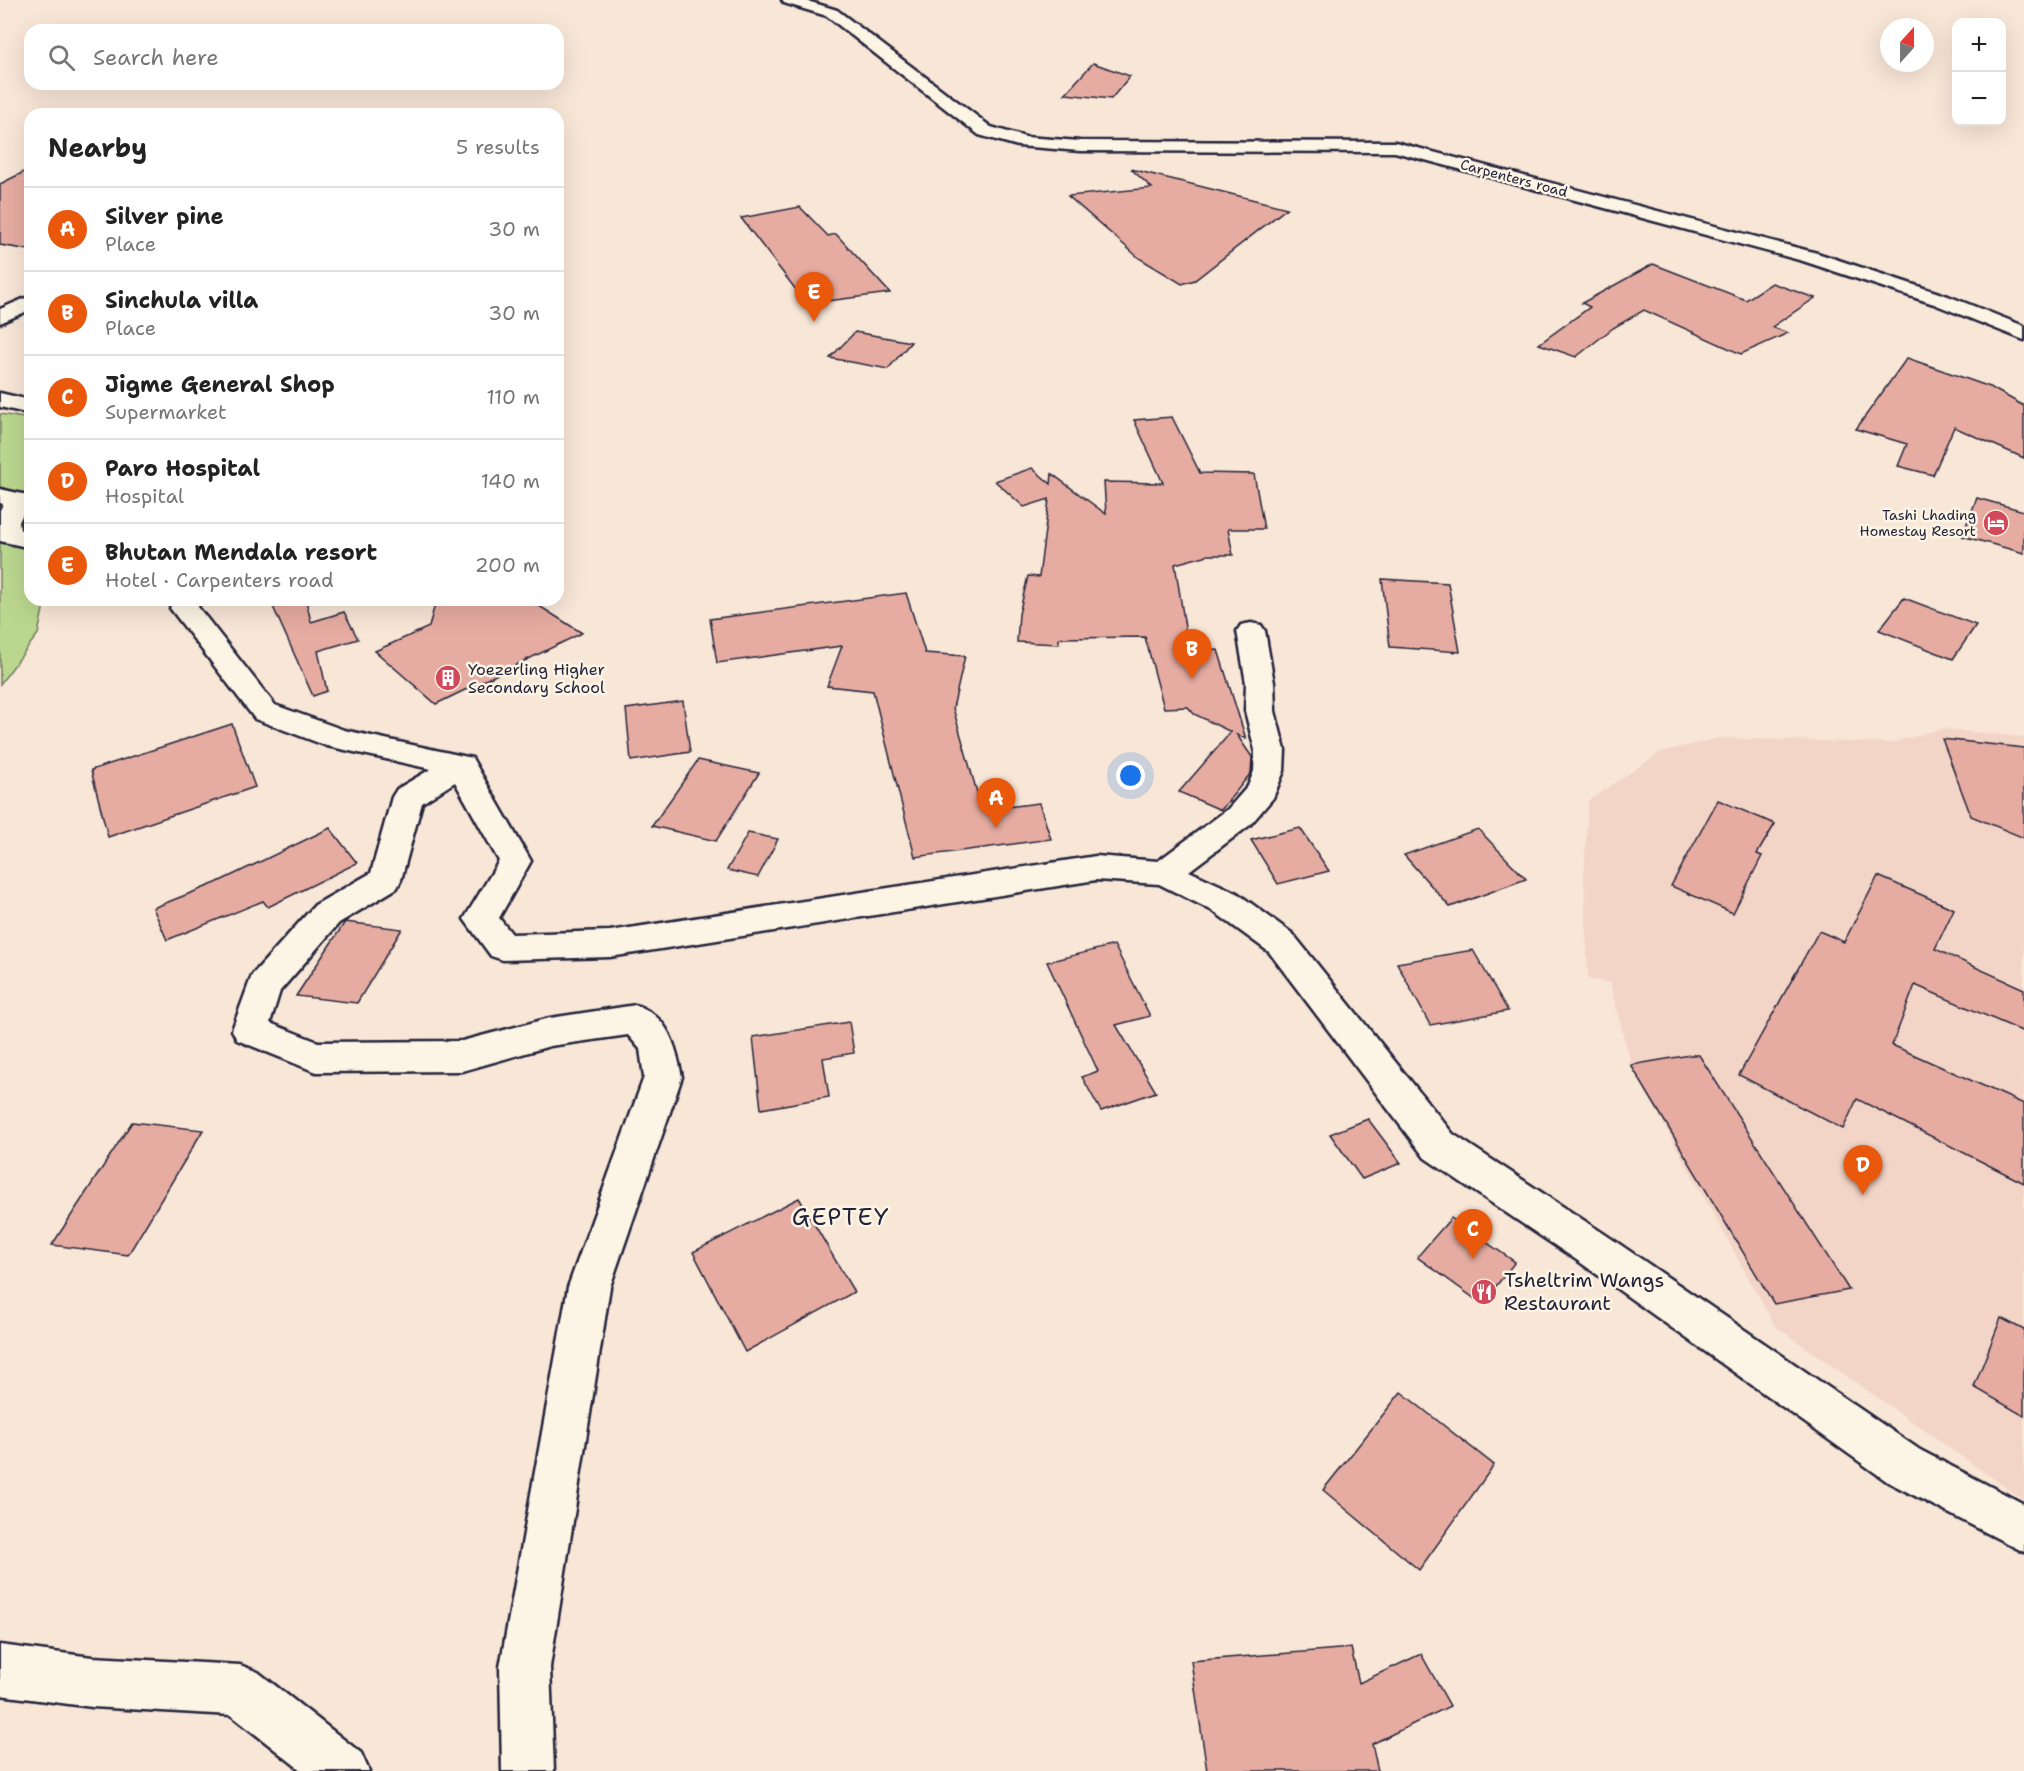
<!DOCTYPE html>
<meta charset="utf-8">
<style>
body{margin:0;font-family:"Shantell Sans",sans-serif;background:#f6f6f6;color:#222}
.controls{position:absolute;right:18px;top:18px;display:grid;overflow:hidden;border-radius:12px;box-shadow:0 6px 24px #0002}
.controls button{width:54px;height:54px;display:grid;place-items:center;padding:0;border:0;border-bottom:2px solid #e0e0e0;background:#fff;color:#222;font:30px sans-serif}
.compass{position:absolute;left:1880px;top:18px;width:54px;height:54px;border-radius:50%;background:#fff;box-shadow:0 6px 24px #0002;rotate:21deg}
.you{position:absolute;left:1131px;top:776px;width:21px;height:21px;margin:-15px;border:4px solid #fff;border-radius:50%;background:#1a73e8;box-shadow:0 0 0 9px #1a73e833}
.badge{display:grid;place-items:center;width:39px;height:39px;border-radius:50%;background:#ea580c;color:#fff;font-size:20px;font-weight:700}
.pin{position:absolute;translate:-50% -50px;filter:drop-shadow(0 2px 3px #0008)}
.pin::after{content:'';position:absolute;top:32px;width:21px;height:18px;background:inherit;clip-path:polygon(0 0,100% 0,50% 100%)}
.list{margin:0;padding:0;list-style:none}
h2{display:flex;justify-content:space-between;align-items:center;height:78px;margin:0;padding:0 24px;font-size:26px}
h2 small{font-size:20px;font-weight:400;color:#767676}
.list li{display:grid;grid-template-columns:39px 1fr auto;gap:18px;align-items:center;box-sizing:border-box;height:84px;padding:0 24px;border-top:2px solid #e0e0e0}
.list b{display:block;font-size:22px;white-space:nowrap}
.list p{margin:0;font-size:20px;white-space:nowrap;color:#767676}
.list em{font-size:20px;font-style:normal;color:#767676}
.icon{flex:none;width:33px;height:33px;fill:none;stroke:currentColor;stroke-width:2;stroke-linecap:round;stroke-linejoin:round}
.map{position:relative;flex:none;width:2024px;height:1771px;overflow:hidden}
.search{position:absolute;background:#fff;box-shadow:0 6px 24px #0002;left:24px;top:24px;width:540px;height:66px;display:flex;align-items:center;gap:15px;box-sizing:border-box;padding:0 21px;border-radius:18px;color:#767676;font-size:22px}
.panel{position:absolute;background:#fff;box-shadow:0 6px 24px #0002;left:24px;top:108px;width:540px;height:498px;border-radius:18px}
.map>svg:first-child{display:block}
</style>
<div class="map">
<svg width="2024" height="1771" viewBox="0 0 2024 1771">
<rect width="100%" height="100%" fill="#f8e6d7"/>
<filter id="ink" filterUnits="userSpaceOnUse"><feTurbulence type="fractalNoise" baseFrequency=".0167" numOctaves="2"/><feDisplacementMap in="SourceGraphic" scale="12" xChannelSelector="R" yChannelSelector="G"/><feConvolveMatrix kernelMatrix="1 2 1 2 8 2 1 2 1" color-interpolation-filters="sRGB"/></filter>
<g filter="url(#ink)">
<polygon fill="#f3d5c7" points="1942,729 2024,737 2024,1500 1775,1326 1631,1065 1610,983 1588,979 1584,879 1588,801 1661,752 1719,738 1890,743"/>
<polygon fill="#bbd78e" stroke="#6e7c64" stroke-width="1.5" points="0,414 30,419 30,600 45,600 38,634 0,684"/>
<g fill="#e6aca1" stroke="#22223b" stroke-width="1.5">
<polygon points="1093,63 1130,76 1111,99 1065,94"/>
<polygon points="30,169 30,250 0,245 0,184"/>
<polygon points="1131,169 1287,208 1195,280 1182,284 1139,258 1068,196 1152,188"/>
<polygon points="800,207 828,236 836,234 890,293 812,303 810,299 803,299 741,218"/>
<polygon points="1653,264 1746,300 1772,283 1815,298 1772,327 1788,333 1741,354 1644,310 1613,328 1576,357 1539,344 1590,307 1582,303"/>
<polygon points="855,332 911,342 888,369 830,358"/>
<polygon points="1907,358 1990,387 2024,406 2024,458 1954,427 1933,475 1898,466 1907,444 1856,429"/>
<polygon points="1172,417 1200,473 1254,474 1264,529 1228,529 1233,555 1208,555 1175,564 1189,652 1218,650 1246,739 1237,735 1252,757 1251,773 1221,810 1179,792 1231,732 1194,714 1188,707 1164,708 1145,637 1059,638 1059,644 1017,642 1019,614 1028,576 1039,577 1049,499 1024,507 995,481 1032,468 1051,484 1052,474 1106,514 1104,482 1163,483 1134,420"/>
<polygon points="1977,498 2024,511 2024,553 1962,536"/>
<polygon points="1382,579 1448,583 1460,652 1390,647"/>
<polygon points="906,593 925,653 965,656 953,708 982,810 1039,803 1051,839 915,857 873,691 827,686 842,646 717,663 710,619"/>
<polygon points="1904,598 1976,625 1953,659 1879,630"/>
<polygon points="270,600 306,600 311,622 344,612 358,639 318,651 327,691 313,696"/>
<polygon points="436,600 530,600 582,633 436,704 375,651 429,627"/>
<polygon points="683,701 690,752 631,761 626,709"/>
<polygon points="232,724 255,787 108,837 91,770"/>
<polygon points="1942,739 2024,748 2024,838 1971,816"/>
<polygon points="698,760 759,773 716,841 652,826"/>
<polygon points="1718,800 1775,824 1757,854 1762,856 1733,913 1671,886"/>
<polygon points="330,828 357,863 268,907 263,901 167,940 153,908 216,883"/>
<polygon points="1300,828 1329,871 1278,884 1251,840"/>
<polygon points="1478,829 1526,879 1450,907 1404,855"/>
<polygon points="748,833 778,839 758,877 727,870"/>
<polygon points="1878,876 1954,909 1935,949 2024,989 2024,1032 1915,985 1892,1045 2024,1104 2024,1183 1857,1099 1843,1129 1739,1075 1819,931 1844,942"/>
<polygon points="345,922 402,929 357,1003 296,996"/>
<polygon points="1114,945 1150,1016 1116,1025 1156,1092 1101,1111 1082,1077 1098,1071 1047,962"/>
<polygon points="1473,950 1508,1011 1430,1025 1397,963"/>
<polygon points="849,1022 854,1053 823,1058 829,1097 761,1109 753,1037"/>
<polygon points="1690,1055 1699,1055 1849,1290 1774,1304 1631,1065"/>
<polygon points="1368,1119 1401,1163 1362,1179 1330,1134"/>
<polygon points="132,1122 203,1130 128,1255 52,1245"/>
<polygon points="799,1198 854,1292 745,1352 693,1252"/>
<polygon points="1451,1218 1515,1262 1482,1304 1417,1257"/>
<polygon points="2001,1318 2024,1330 2024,1416 1974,1387"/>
<polygon points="1401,1392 1494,1465 1419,1570 1323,1490"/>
<polygon points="1351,1648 1359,1683 1421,1654 1450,1706 1372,1744 1378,1771 1207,1771 1191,1661"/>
</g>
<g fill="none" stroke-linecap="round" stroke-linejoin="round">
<g stroke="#22223b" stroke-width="5">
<g id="minor">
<polygon points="30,296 30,310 0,323 0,309"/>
<polygon points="0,393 30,400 30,414 0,407"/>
<polygon points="0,489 27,495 30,499 19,522 20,530 30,529 30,545 22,546 0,541 0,510 3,504 0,503"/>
<path d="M174,600h26l-2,7 77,98 69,25 128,28 59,103 -32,57 13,16 98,-3 486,-75 62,5 70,-52 20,-23 6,-15 1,-21 -10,-39 1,-28 -9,-52 4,-6 10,-2 10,2 4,6 9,52 1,28 10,39 -1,21 -11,27 -23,27 -61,46 48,22 56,41 160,200 156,103 311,213 104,54v48l-136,-70 -307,-219 -156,-105 -156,-206 -56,-41 -54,-27 -63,-4 -486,77 -107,3 -12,-4 -27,-37 35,-58 -44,-79 -33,21 -21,77 -4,8 -58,35 -59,68 -10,32 48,19 144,-1 88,-23 86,-13c33,11 40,42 46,72l-72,210 -60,380 4,104h-52l-2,-104 68,-380 76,-210 -4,-28 -12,-14 -78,11 -88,25 -146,1 -79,-32 -5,-10 20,-55 63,-70 56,-32 21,-76 5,-8 34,-20 -104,-23 -72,-27 -85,-111z"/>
<polygon points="0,1645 92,1657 240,1665 258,1672 361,1753 369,1771 302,1771 231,1715 92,1707 0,1695"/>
</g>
</g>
<g stroke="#22223b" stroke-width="5">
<polygon id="tertiary" points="782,0 804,0 837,10 991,127 1025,137 1080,141 1395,142 1817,253 1948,296 2024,326 2024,340 1934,304 1803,261 1395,152 1080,151 1018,146 979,135 827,16 784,3"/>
</g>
<use href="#minor" fill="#fcf5e5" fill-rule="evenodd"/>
<use href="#tertiary" fill="#fcf5e5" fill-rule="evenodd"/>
</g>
</g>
<defs>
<g id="hotel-disc" transform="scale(1.35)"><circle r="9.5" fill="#d1495b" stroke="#fcf5e5"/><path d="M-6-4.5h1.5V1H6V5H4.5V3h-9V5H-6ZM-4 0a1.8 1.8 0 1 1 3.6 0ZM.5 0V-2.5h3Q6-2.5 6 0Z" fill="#fff"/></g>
<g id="building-disc" transform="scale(1.35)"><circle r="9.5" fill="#d1495b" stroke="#fcf5e5"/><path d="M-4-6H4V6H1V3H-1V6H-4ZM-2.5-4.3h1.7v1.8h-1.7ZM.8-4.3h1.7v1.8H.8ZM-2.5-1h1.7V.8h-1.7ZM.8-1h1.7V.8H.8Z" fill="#fff"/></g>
<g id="restaurant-disc" transform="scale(1.35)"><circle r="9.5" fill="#d1495b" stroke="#fcf5e5"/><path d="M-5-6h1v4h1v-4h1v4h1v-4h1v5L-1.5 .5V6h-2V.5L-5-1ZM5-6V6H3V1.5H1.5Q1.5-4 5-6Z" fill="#fff"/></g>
</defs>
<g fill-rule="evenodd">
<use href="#hotel-disc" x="1996" y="523"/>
<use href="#building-disc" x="448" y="678"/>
<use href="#restaurant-disc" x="1484" y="1292"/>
</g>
<g text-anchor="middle" stroke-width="5" stroke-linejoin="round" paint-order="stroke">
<g font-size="14" fill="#22223b" stroke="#fcf5e5">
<text transform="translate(1514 178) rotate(15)" y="5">Carpenters road</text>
</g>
<g font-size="14" fill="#22223b" stroke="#fcf5e5" text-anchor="end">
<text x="1976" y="520">Tashi Lhading<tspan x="1976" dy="16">Homestay Resort</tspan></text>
</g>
<g font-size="16" fill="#22223b" stroke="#fcf5e5" text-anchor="start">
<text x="468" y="675">Yoezerling Higher<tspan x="468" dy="18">Secondary School</tspan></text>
</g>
<g font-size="20" fill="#22223b" stroke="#fcf5e5" text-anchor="start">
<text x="1504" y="1287">Tsheltrim Wangs<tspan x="1504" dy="23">Restaurant</tspan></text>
</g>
<g font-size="24" letter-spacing="1.5" fill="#22223b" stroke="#fcf5e5">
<text x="841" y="1225">GEPTEY</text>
</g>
</g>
</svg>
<div class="controls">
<button>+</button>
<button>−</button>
</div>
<svg class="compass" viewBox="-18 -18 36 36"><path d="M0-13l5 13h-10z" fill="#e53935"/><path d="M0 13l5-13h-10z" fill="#767676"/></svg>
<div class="you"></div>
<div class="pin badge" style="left:996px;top:828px">A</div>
<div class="pin badge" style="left:1192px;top:679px">B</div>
<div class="pin badge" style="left:1473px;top:1259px">C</div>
<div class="pin badge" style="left:1863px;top:1195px">D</div>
<div class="pin badge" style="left:814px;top:322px">E</div>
<div class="search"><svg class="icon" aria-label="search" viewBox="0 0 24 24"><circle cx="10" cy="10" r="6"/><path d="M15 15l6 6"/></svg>Search here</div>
<section class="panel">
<h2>Nearby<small>5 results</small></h2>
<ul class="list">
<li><span class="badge">A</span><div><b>Silver pine</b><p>Place</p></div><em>30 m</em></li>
<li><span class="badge">B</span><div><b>Sinchula villa</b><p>Place</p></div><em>30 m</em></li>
<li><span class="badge">C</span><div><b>Jigme General Shop</b><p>Supermarket</p></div><em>110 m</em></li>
<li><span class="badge">D</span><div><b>Paro Hospital</b><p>Hospital</p></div><em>140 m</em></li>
<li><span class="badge">E</span><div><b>Bhutan Mendala resort</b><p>Hotel · Carpenters road</p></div><em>200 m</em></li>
</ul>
</section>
</div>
